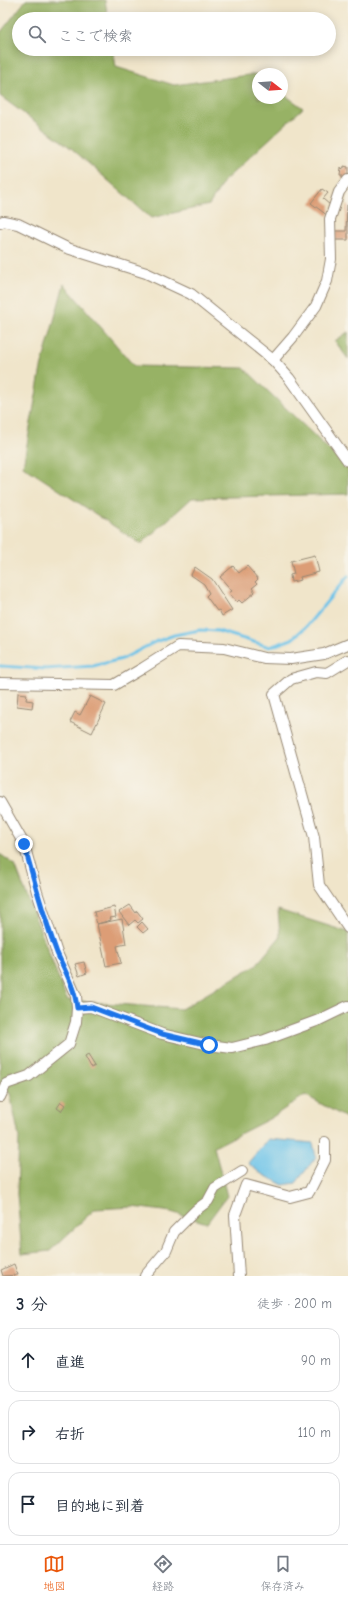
<!DOCTYPE html>
<html lang="ja">
<meta charset="utf-8">
<style>
body{margin:0;font-family:"Comic Neue","Klee One",sans-serif;background:#f6f6f7;color:#1f2937}
.compass{position:absolute;left:252px;top:68px;width:36px;height:36px;border-radius:50%;background:#fff;box-shadow:0 2px 10px #0003;rotate:107deg}
.stop{position:absolute;width:12px;height:12px;margin:-9px;border:3px solid #1a73e8;border-radius:50%;background:#fff}
.stop.end{background:#1a73e8;border-color:#fff;box-shadow:0 1px 4px #0008}
.list{margin:0;padding:0;list-style:none}
h2{display:flex;justify-content:space-between;align-items:center;height:52px;margin:0;padding:0 16px;font-size:17px}
h2 small{font-size:13px;font-weight:400;color:#747a83}
.list li{display:grid;grid-template-columns:26px 1fr auto;gap:12px;align-items:center;box-sizing:border-box;height:64px;margin:0 8px 8px;padding:0 8px;border:1px solid #e0e1e3;border-radius:12px}
.list b{display:block;font-size:15px;white-space:nowrap}
.list em{font-size:13px;font-style:normal;color:#747a83}
.icon{flex:none;width:22px;height:22px;fill:none;stroke:currentColor;stroke-width:2;stroke-linecap:round;stroke-linejoin:round}
.map{position:relative;flex:none;width:348px;height:1276px;overflow:hidden}
.search{position:absolute;background:#fff;box-shadow:0 2px 10px #0003;left:12px;right:12px;top:12px;height:44px;display:flex;align-items:center;gap:10px;box-sizing:border-box;padding:0 14px;border-radius:22px;color:#747a83;font-size:15px}
.sheet{height:268px;background:#fff}
nav{display:flex;justify-content:space-around;align-items:center;box-sizing:border-box;height:56px;border-top:1px solid #e0e1e3;background:#fff;font-size:11px;color:#747a83}
nav a{display:grid;justify-items:center;gap:2px}
nav .on{color:#ea580c}
.map>svg:first-child{display:block}
</style>
<div class="map">
<svg width="348" height="1276" viewBox="0 0 348 1276">
<rect width="100%" height="100%" fill="#f7f3e8"/>
<filter id="ink" filterUnits="userSpaceOnUse"><feTurbulence type="fractalNoise" baseFrequency=".025" numOctaves="2"/><feDisplacementMap in="SourceGraphic" scale="8" xChannelSelector="R" yChannelSelector="G"/><feConvolveMatrix kernelMatrix="1 2 1 2 8 2 1 2 1" color-interpolation-filters="sRGB"/></filter>
<filter id="wash" filterUnits="userSpaceOnUse"><feTurbulence type="fractalNoise" baseFrequency=".012" numOctaves="4" result="noise"/><feDisplacementMap in="SourceGraphic" scale="16" xChannelSelector="R" yChannelSelector="G"/><feGaussianBlur stdDeviation="0.9" result="paint"/><feColorMatrix in="noise" values="0 0 0 0 0 0 0 0 0 0 0 0 0 0 0 0 0 1.4 0 .05"/><feComposite in="paint" operator="in"/></filter>
<g filter="url(#wash)">
<rect width="100%" height="100%" fill="#f0e5ca"/>
<g fill="#97b265" stroke="#696e42">
<polygon points="26,0 105,0 108,19 19,19 19,49 113,49 116,67 174,85 256,74 258,75 258,98 282,98 282,93 303,108 224,181 209,205 151,218 71,148 0,96 0,33"/>
<polygon points="64,284 134,366 244,368 348,468 348,494 192,498 141,544 23,466 41,368"/>
<polygon points="348,332 348,359 335,341"/>
<polygon points="0,854 15,865 67,1000 181,1009 256,965 280,937 278,910 348,932 348,1119 305,1095 271,1118 214,1147 227,1196 207,1223 171,1212 133,1207 95,1209 50,1251 22,1254 17,1194 19,1137 10,1093 0,1089"/>
</g>
<polygon fill="#6bc3e9" stroke="#537684" points="268,1139 313,1143 316,1157 296,1183 283,1185 260,1173 248,1163"/>
<g fill="none" stroke-linecap="round" stroke-linejoin="round">
<polyline stroke="#6bc3e9" stroke-width="3" points="0,666 46,669 93,666 122,659 155,642 174,635 200,630 218,631 270,647 292,639 306,627 348,576"/>
</g>
<g id="blocks">
<g fill="#dc9d76">
<polygon points="344,166 348,167 348,178 342,178 342,175 340,175 341,168 344,169"/>
<polygon points="322,189 328,193 323,199 330,205 328,216 311,203"/>
<polygon points="347,205 348,205 348,240 335,240 335,231 346,231"/>
<polygon points="315,555 319,572 300,577 301,580 291,582 290,575 294,574 291,561"/>
<polygon points="233,566 239,573 247,566 258,579 255,582 257,584 252,588 255,592 242,603 239,600 237,602 229,593 232,591 220,577"/>
<polygon points="195,567 212,579 232,610 222,616 219,610 217,611 206,596 209,593 204,584 191,575"/>
<polygon points="18,693 27,694 26,700 33,701 32,708 17,706"/>
<polygon points="90,696 106,704 92,733 70,722 75,712 80,715"/>
<polygon points="130,905 136,913 137,911 143,919 138,923 135,920 129,925 119,912"/>
<polygon points="114,907 116,917 110,918 111,920 97,924 94,912"/>
<polygon points="122,919 126,944 117,946 121,963 106,966 97,924"/>
<polygon points="142,922 148,929 143,933 137,927"/>
<polygon points="84,962 87,973 79,976 75,964"/>
<polygon points="88,1055 95,1066 91,1068 85,1057"/>
<polygon points="61,1102 65,1105 61,1111 57,1108"/>
<polygon points="14,1264 18,1275 3,1276 1,1270"/>
</g>
</g>
</g>
<g filter="url(#ink)">
<use href="#blocks" fill-opacity="0" stroke="#968874" stroke-width="1"/>
<g fill="none" stroke-linecap="round" stroke-linejoin="round">
<g stroke="#968874" stroke-width="12">
<g id="street">
<polyline points="0,223 3,221 18,224 67,248 146,273 191,294 273,360 289,378 348,461"/>
<polyline points="273,360 293,337 316,306 327,281 331,259 330,219 339,192 348,180"/>
<polyline points="348,660 327,673 316,672 291,679 274,694 314,837 319,885 348,928"/>
<polyline points="0,683 114,685 143,668 178,646 224,648 264,658 291,659 324,654 348,644"/>
<polyline points="0,802 24,844 37,892 57,953 76,996 77,1008 76,1022 69,1044 29,1076 6,1084 0,1097"/>
<polyline points="77,1008 91,1007 162,1034 209,1045 232,1048 265,1040 319,1020 348,1006"/>
<polyline points="145,1276 166,1251 174,1232 196,1210 208,1201 215,1188 242,1171"/>
<polyline points="239,1276 235,1215 246,1185 290,1197 309,1192 325,1160 325,1142"/>
</g>
</g>
<use href="#street" stroke="#fff" stroke-width="10"/>
</g>
</g>
<g fill="none" stroke-linecap="round" stroke-linejoin="round" filter="url(#ink)">
<path stroke="#1a73e8" stroke-width="5" d="M24,844c10,37 20,74 33,109 8,18 18,35 20,55l14,-1 71,27 47,11"/>
</g>
</svg>
<svg class="compass" viewBox="-18 -18 36 36"><path d="M0-13l5 13h-10z" fill="#e53935"/><path d="M0 13l5-13h-10z" fill="#747a83"/></svg>
<div class="stop" style="left:209px;top:1045px"></div>
<div class="stop end" style="left:24px;top:844px"></div>
<div class="search"><svg class="icon" aria-label="search" viewBox="0 0 24 24"><circle cx="10" cy="10" r="6"/><path d="M15 15l6 6"/></svg>ここで検索</div>
</div>
<section class="sheet">
<h2>3 分<small>徒歩 · 200 m</small></h2>
<ul class="list">
<li><svg class="icon" aria-label="ahead" viewBox="0 0 24 24"><path d="M12 20V5M6 11l6-6 6 6"/></svg><div><b>直進</b></div><em>90 m</em></li>
<li><svg class="icon" aria-label="right" viewBox="0 0 24 24"><path d="M7 20v-9h11M14 6l5 5-5 5"/></svg><div><b>右折</b></div><em>110 m</em></li>
<li><svg class="icon" aria-label="arrive" viewBox="0 0 24 24"><path d="M6 21V4h12l-3 4 3 4H6"/></svg><div><b>目的地に到着</b></div></li>
</ul>
</section>
<nav>
<a class="on"><svg class="icon" aria-label="map" viewBox="0 0 24 24"><path d="M3 6l6-2 6 2 6-2v14l-6 2-6-2-6 2zM9 4v14M15 6v14"/></svg>地図</a>
<a><svg class="icon" aria-label="directions" viewBox="0 0 24 24"><path d="M12 3l9 9-9 9-9-9zM9 14v-3h6M13 9l2 2-2 2"/></svg>経路</a>
<a><svg class="icon" aria-label="saved" viewBox="0 0 24 24"><path d="M7 4h10v16l-5-4-5 4z"/></svg>保存済み</a>
</nav>
